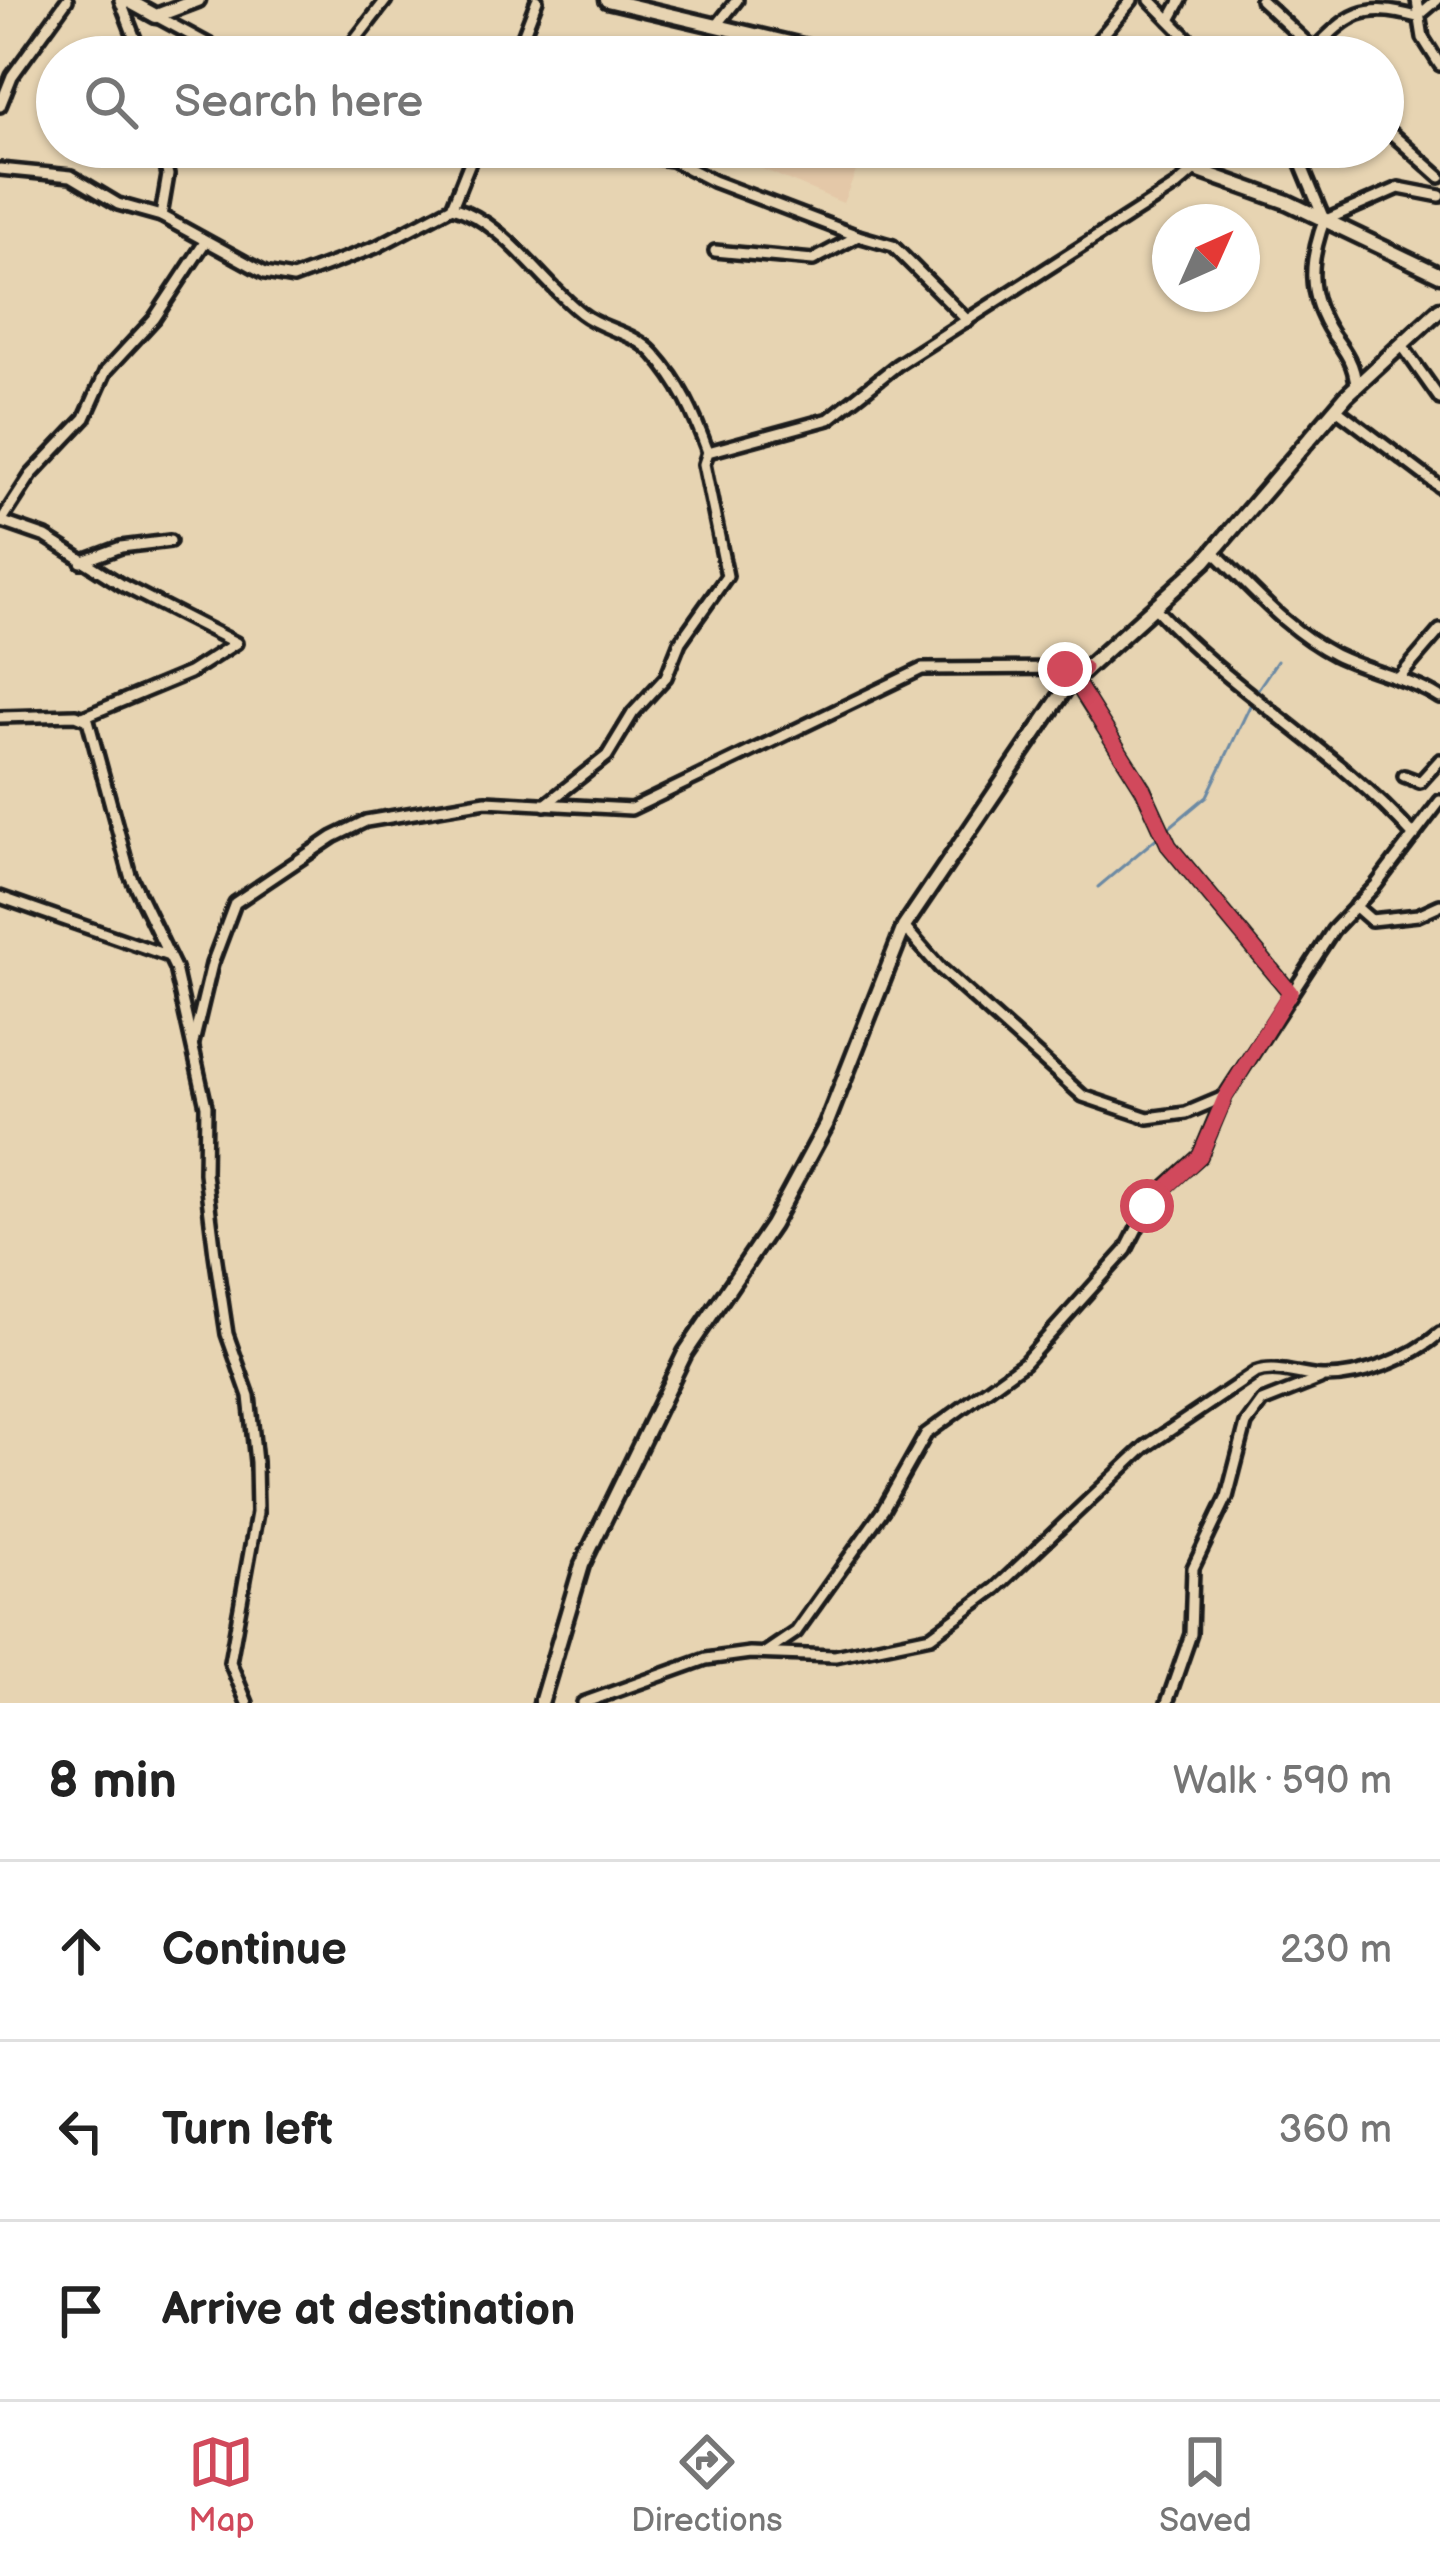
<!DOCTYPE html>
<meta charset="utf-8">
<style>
body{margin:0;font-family:"Balsamiq Sans",sans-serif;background:#f6f6f6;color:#222}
.compass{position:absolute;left:1152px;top:204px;width:108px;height:108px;border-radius:50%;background:#fff;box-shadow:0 3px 9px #0004;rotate:45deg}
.stop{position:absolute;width:36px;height:36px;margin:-27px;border:9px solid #d1495b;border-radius:50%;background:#fff}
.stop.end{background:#d1495b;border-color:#fff;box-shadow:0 3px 12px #0008}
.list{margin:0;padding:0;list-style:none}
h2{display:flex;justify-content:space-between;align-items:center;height:156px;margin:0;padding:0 48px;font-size:51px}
h2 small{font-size:39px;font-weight:400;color:#767676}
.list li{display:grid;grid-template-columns:78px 1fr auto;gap:36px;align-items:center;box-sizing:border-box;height:180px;padding:0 48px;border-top:3px solid #e0e0e0}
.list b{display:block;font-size:45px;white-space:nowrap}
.list em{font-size:39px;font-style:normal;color:#767676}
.icon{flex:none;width:66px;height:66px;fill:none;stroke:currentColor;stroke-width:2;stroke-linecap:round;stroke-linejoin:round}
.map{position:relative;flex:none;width:1440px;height:1703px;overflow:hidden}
.search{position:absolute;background:#fff;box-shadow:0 3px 9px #0004;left:36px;right:36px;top:36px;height:132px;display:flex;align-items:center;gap:30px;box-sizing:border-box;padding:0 42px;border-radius:66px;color:#767676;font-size:45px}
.sheet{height:696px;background:#fff}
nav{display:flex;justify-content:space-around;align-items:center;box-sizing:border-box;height:168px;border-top:3px solid #e0e0e0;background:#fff;font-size:33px;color:#767676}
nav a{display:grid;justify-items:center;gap:6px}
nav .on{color:#d1495b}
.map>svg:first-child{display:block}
</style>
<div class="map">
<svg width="1440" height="1703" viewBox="0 0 1440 1703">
<rect width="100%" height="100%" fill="#e7d4b2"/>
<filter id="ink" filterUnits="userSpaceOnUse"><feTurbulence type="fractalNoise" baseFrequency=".00833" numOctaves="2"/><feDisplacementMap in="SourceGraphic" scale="24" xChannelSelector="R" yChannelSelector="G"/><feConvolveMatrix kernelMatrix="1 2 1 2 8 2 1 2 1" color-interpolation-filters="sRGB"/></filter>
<g filter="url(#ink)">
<polygon fill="#e4c8a8" points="752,147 866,147 843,203 746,162"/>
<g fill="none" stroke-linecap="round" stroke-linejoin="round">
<polyline stroke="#6c8aa4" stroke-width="3" points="1098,887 1207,796 1258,689 1277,661"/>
<g stroke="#1c1c1c" stroke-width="18">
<g id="street">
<polyline points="120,0 142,57"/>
<polyline points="1150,0 1206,57"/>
<polyline points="1261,0 1322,57"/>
<polyline points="1417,0 1423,38 1440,65"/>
<polyline points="156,16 232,57"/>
<polyline points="1170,20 1181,0"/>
<polyline points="718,24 737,0"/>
<polyline points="342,57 386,0"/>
<polyline points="515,57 537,0"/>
<polyline points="1084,57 1132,0"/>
<path d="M1306,57c40,-39 52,-57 111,-40l20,-17"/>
<polyline points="0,106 12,76 67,0"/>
<polyline points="1383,126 1440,177"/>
<polyline points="161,147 168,175 161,216"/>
<polyline points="574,147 672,160 713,181 858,236"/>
<polyline points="1294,147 1323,217"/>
<polyline points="0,169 71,176 118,204 161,216 265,273 293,278 376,247 452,207 476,147"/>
<path d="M452,207c53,15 87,73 129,106 23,18 52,18 73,41 27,30 40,60 54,98"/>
<path d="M1325,218c-16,43 -19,76 8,117 12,16 22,30 23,51"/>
<polyline points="1328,219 1399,188 1440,196"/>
<polyline points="715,251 813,260 858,236 893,246 968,321"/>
<polyline points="1401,344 1440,399"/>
<polyline points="1335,408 1440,487"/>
<polyline points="0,521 46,537 122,585 236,643 189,673 83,717"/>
<polyline points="0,523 31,475 85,418 106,371 154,319 205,242"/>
<path d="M1213,551c40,38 73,79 122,104 35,17 73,23 105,43"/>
<polyline points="81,562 121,547 170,541"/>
<path d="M1156,609c80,86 181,141 258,227"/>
<polyline points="1074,679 1143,789 1169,846 1290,992"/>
<polyline points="1398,679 1440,630"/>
<polyline points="0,717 76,715 88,720 130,875 175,968 206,1106 205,1173 215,1254 227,1334 249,1396 256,1462 257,1513 230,1662 247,1703"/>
<polyline points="1404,776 1420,782 1440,760"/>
<polyline points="545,805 607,756 633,713 666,677 680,642 727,576 704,464 708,452 829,419 897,365 1176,186 1221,147"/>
<polyline points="0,897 169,956"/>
<polyline points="1355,906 1371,920 1418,915 1440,905"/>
<polyline points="904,927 940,968 1083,1096 1148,1118 1186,1113 1224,1097"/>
<polyline points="193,1043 212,964 235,903 333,837 366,821 486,801 631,809 922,669 1083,668"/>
<polyline points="765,1653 796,1632 883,1510 926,1434 1024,1363 1126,1250 1152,1199 1200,1156 1225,1096 1333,930 1376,885 1440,801"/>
<path d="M583,1703l123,-44 44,-6 85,3 96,-20 65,-48 149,-141 110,-74c21,-8 45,3 67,4 39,1 90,-19 118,-44"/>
<polyline points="1167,1703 1191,1634 1193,1568 1227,1497 1246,1424 1262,1402 1320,1379"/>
</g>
</g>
<g stroke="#1c1c1c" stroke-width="21">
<g id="secondary">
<polyline points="127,0 156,16 198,0"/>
<polyline points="607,0 849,57"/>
<polyline points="1132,147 1287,202 1440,275"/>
<polyline points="541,1703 582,1565 685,1353 772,1225 826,1125 904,927 1068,685 1205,561 1347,395 1440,309"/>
</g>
</g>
<use href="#street" stroke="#e7d4b2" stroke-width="9"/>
<use href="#secondary" stroke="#e7d4b2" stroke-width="12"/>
</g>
</g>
<g fill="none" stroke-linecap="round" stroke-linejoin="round" filter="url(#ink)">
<polyline stroke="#d1495b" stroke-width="15" points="1065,669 1084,668 1074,679 1143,789 1169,846 1290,992 1226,1096 1200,1156 1147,1206"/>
</g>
</svg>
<svg class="compass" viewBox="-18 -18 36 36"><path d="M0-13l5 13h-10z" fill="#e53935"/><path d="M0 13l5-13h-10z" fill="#767676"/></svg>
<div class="stop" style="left:1147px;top:1206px"></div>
<div class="stop end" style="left:1065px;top:669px"></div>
<div class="search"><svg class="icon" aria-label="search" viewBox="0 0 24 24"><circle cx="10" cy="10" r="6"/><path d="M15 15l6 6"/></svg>Search here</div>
</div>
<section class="sheet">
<h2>8 min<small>Walk · 590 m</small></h2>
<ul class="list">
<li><svg class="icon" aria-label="ahead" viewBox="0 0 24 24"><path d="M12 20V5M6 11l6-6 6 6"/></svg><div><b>Continue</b></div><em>230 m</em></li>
<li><svg class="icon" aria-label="left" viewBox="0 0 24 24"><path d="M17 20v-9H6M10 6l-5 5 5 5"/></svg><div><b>Turn left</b></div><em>360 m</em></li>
<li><svg class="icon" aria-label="arrive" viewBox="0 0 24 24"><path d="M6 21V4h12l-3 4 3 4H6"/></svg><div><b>Arrive at destination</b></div></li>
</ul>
</section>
<nav>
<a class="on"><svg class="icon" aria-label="map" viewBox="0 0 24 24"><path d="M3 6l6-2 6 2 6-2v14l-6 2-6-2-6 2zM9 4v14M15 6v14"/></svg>Map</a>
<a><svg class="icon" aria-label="directions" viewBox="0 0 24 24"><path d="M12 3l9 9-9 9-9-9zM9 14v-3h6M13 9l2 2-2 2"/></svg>Directions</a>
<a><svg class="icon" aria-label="saved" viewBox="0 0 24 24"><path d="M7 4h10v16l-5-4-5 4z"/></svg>Saved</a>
</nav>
